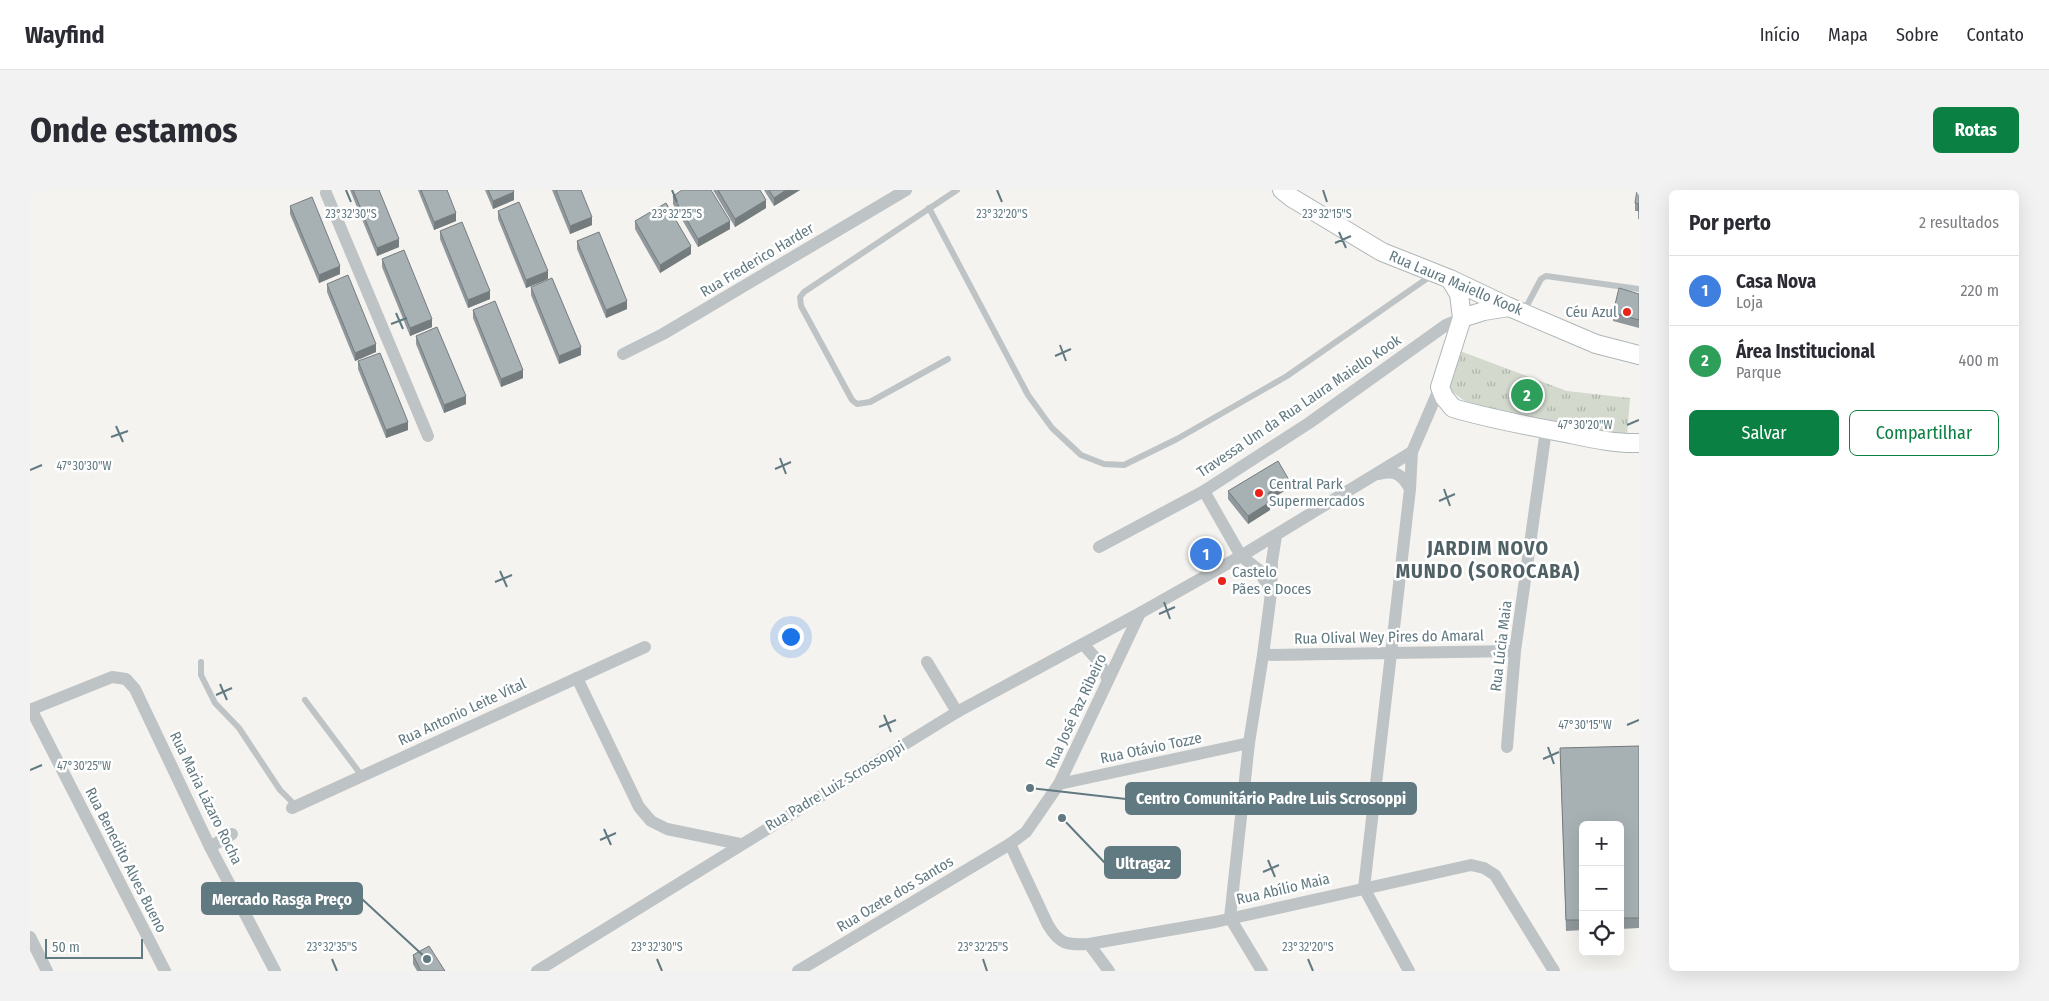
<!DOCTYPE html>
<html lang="pt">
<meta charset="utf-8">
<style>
body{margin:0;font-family:"Fira Sans Condensed",sans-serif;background:#f2f2f3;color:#2b2b33}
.controls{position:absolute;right:15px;bottom:15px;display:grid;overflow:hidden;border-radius:8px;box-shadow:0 5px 20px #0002}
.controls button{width:45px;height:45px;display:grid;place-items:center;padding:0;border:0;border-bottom:1px solid #e1e1e2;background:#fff;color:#2b2b33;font:25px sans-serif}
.scale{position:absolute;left:15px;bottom:12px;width:98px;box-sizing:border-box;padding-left:5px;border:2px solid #617981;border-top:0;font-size:14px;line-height:18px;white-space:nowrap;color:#617981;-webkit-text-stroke:4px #fff;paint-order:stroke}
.you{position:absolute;left:760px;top:446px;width:18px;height:18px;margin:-12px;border:4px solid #fff;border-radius:50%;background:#1a73e8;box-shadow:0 0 0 8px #1a73e833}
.badge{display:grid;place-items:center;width:32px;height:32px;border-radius:50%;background:#0b8043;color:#fff;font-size:16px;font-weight:700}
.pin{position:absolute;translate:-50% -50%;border:2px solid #fff;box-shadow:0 1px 5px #0006}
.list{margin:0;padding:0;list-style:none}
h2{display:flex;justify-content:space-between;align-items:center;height:65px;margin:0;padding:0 20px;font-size:21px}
h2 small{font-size:16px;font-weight:400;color:#7c7c81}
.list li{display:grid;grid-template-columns:32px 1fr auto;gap:15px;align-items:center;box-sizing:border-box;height:70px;padding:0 20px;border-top:1px solid #e1e1e2}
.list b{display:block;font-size:19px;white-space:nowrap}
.list p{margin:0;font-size:16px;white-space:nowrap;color:#7c7c81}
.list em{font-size:16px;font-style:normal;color:#7c7c81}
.actions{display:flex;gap:10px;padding:15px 20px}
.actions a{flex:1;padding:11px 0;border:1px solid #0b8043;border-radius:8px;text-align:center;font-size:18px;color:#0b8043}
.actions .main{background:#0b8043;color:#fff}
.icon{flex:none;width:28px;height:28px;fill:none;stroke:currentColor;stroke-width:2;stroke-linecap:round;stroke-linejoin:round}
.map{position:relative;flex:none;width:1609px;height:781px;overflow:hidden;border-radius:8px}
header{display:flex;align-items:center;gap:30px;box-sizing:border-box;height:70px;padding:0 25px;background:#fff;border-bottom:1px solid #e1e1e2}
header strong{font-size:24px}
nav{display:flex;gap:28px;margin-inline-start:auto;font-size:18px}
.intro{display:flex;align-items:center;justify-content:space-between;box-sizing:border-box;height:120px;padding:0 30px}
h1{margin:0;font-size:35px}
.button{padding:12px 22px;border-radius:8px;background:#0b8043;color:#fff;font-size:18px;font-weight:700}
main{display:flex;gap:30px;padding:0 30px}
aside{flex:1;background:#fff;border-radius:8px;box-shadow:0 5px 20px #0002}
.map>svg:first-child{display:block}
</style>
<header>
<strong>Wayfind</strong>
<nav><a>Início</a><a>Mapa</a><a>Sobre</a><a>Contato</a></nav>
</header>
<div class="intro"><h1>Onde estamos</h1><a class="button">Rotas</a></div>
<main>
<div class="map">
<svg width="1609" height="781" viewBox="0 0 1609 781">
<defs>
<pattern id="park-tufts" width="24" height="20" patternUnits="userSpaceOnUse" patternTransform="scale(1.25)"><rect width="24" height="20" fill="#d4d9ce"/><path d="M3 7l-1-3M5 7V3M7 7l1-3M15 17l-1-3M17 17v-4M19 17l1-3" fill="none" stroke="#afb5ad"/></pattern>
</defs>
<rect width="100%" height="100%" fill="#f4f3ef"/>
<polygon fill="url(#park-tufts)" points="1430,161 1537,201 1600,208 1597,246 1439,214 1417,198"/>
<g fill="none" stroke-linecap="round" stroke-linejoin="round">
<g stroke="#aeb6b8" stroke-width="20">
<g id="secondary">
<polyline points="1252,0 1262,8 1352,62 1420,89 1479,117 1566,154 1609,165"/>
<path d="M1420,89l9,15 3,24 -22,69 4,10 9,11c37,11 76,18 113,25 24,5 49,11 73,10"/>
<polyline points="1432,128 1454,121 1479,117"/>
</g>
</g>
<g stroke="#bec3c5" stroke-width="6">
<polyline points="899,18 998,205 1022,238 1051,265 1074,274 1094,275 1147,249 1257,186 1402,85"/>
<polyline points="1494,121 1511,89 1516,86 1609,99"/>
<polyline points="918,169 840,212 827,214 822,210 771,116 770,107 774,102 927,0"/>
<polyline points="171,472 171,485 185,513 209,538 250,600 266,616"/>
<polyline points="275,510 332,586"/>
</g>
<g stroke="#bec3c5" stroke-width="12">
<polyline points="296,3 398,246"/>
<polyline points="593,164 633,144 876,0"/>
<path d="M1349,284c16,-4 23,0 31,15"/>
<polyline points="1174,301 1211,366 1229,380 1240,401"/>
<polyline points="1069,357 1174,301 1279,233 1416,135 1432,128"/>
<polyline points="1053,454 1070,473 1078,490"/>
<polyline points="1233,465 1485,461"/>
<polyline points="897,472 927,522"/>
<polyline points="547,488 609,617 621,631 637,639 710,654"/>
<polyline points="1,519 135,781"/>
<polyline points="0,520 82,487 96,489 105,499 180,657 245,781"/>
<polyline points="1477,557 1485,461 1516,240"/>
<polyline points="1029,594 1219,553"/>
<polyline points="262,618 615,457"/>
<path d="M980,654l38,81c12,20 19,20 41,19l126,-22 256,-57 13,3 11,7 59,96"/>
<polyline points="180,657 202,644"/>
<polyline points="0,747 17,781"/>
<polyline points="1059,754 1079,781"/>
<polyline points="507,781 927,522 1110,423 1211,366 1382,262"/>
<polyline points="768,781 980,654 996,642 1029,594 1110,423"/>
<polyline points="1232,781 1200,728 1219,553 1233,465 1241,403 1242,371 1246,346"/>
<polyline points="1379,781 1334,698 1380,299 1382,262 1410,197"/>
</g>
<use href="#secondary" stroke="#fff" stroke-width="18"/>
</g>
<g fill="#90989b">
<polygon points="320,0 349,0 369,57 347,66"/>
<polygon points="388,0 417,0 426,31 404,40"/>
<polygon points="455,0 483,0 484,10 463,19"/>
<polygon points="522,0 551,0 562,35 540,44"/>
<polygon points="683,0 730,0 736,18 705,37"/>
<polygon points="734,0 770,0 744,16"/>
<polygon points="1609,0 1609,29 1608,29 1608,21 1605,21 1605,13"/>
<polygon points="643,6 700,39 668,57 643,14"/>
<polygon points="260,16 310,84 289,93 260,24"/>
<polygon points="468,21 518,89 496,98 468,29"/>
<polygon points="605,31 661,64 630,83 605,39"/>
<polygon points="410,41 460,109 438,118 410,49"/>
<polygon points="547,51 597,119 576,128 547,59"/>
<polygon points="352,69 402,137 380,146 352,77"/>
<polygon points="297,94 346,162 325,171 297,102"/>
<polygon points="501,97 551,165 529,174 501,105"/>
<polygon points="1609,104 1609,138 1583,131 1583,123"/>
<polygon points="443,120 493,188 471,197 443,128"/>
<polygon points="386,146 436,214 414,223 386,154"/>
<polygon points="328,171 378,240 356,248 328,179"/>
<polygon points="1259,298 1240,310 1240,320 1218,334 1198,309 1198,301"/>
<polygon points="1609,556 1609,738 1590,739 1590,635 1553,635 1553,740 1536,741 1530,558"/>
<polygon points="383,765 415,781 387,781 383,774"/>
</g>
<g fill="#757c7e">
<polygon points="756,0 770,0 744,16 744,8"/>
<polygon points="484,2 484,10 463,19 463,11"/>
<polygon points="736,10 736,18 705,37 705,29"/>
<polygon points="426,23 426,31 404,40 404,32"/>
<polygon points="562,27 562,35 540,44 540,36"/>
<polygon points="700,31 700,39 668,57 668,49"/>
<polygon points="369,49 369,57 347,66 347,58"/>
<polygon points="661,56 661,64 630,83 630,75"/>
<polygon points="310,76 310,84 289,93 289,85"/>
<polygon points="518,81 518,89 496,98 496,90"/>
<polygon points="460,101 460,109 438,118 438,110"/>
<polygon points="597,111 597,119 576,128 576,120"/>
<polygon points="402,129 402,137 380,146 380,138"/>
<polygon points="346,154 346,162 325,171 325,163"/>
<polygon points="551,157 551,165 529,174 529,166"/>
<polygon points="493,180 493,188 471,197 471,189"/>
<polygon points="436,206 436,214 414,223 414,215"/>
<polygon points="378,232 378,240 356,248 356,240"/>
<polygon points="1259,290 1259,298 1238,311 1238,303"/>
<polygon points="1240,312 1240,320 1218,334 1218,326"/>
</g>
<g fill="#a7b1b4" stroke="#757c7e">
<polygon points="323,0 349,0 369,49 347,58"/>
<polygon points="391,0 417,0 426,23 404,32"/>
<polygon points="458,0 483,0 484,2 463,11"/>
<polygon points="526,0 551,0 562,27 540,36"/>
<polygon points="652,0 681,0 700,31 668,49 643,6"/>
<polygon points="688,0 730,0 736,10 705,29"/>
<polygon points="739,0 756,0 744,8"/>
<polygon points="1607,0 1609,0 1609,21 1608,21 1609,14 1605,13"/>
<polygon points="282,7 310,76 289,85 260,16"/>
<polygon points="489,12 518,81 496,90 468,21"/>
<polygon points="636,13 661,56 630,75 605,31"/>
<polygon points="432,32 460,101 438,110 410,41"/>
<polygon points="569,42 597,111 576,120 547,51"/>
<polygon points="374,60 402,129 380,138 352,69"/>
<polygon points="318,85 346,154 325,163 297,94"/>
<polygon points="522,88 551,157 529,166 501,97"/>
<polygon points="1589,98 1609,104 1609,130 1583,123"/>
<polygon points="465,111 493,180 471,189 443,120"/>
<polygon points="407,137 436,206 414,215 386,146"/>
<polygon points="350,163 378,232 356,240 328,171"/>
<polygon points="1248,271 1259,290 1238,303 1240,312 1218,326 1198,301"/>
<polygon points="1609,556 1609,728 1590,728 1590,635 1553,635 1553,730 1536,730 1530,558"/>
<polygon points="399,756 415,781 391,781 383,765"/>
</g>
<path fill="none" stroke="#617981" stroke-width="2" d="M316,0l5,12M642,0l5,12M967,0l5,12M1293,0l4,12M1309,42l7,16M1305,53l16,-7M366,123l7,16M361,134l16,-6M1030,155l6,16M1025,166l16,-7M1597,235l12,-5M86,236l7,16M81,247l17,-6M750,268l6,16M745,279l16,-7M0,280l12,-5M1414,299l6,17M1409,311l16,-7M470,381l7,16M465,392l17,-7M1134,412l6,17M1129,424l16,-7M190,494l7,16M186,505l16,-7M854,525l7,17M1597,535l12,-5M849,537l17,-7M1518,557l6,17M1513,569l16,-7M0,580l12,-5M574,639l7,16M570,650l16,-7M1238,670l7,17M1233,682l16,-7M302,769l5,12M627,769l5,12M953,769l4,12M1278,769l5,12"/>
<g fill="#e9221a" stroke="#fff" stroke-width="2">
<circle cx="1597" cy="122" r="5"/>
<circle cx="1229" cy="303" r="5"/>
<circle cx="1192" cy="391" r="5"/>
</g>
<g text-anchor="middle" stroke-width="5" stroke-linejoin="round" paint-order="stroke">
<g font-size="15" fill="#617981" stroke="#fff">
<text transform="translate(727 70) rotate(-31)" y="5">Rua Frederico Harder</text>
<text transform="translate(1426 93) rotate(23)" y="5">Rua Laura Maiello Kook</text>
<text transform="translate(1269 216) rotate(-34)" y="5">Travessa Um da Rua Laura Maiello Kook</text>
<text transform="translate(1359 447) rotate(-1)" y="5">Rua Olival Wey Pires do Amaral</text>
<text transform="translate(1471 456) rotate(-83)" y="5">Rua Lúcia Maia</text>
<text transform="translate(1046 521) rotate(-65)" y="5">Rua José Paz Ribeiro</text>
<text transform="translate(432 522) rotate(-25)" y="5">Rua Antonio Leite Vital</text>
<text transform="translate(1121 558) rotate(-12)" y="5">Rua Otávio Tozze</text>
<text transform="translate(805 596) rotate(-31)" y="5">Rua Padre Luiz Scrossoppi</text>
<text transform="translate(176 608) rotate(64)" y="5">Rua Maria Lázaro Rocha</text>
<text transform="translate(96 670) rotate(63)" y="5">Rua Benedito Alves Bueno</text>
<text transform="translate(1253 699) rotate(-13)" y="5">Rua Abílio Maia</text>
<text transform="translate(865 704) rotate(-31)" y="5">Rua Ozete dos Santos</text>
</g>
<g font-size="15" fill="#617981" stroke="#fff" text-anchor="start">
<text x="1587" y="127" text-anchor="end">Céu Azul</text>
<text x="1239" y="299">Central Park<tspan x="1239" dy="17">Supermercados</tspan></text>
<text x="1202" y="387">Castelo<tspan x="1202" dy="17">Pães e Doces</tspan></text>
</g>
<g font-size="20" font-weight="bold" letter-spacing="1" fill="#506166" stroke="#fff">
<text x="1458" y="365">JARDIM NOVO<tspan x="1458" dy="23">MUNDO (SOROCABA)</tspan></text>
</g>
</g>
<g font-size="12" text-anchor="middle" fill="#617981" stroke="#fff" stroke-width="5" stroke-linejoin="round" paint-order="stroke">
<text x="321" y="28">23°32'30"S</text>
<text x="647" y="28">23°32'25"S</text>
<text x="972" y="28">23°32'20"S</text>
<text x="1297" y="28">23°32'15"S</text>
<text x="1555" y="239">47°30'20"W</text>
<text x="54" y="280">47°30'30"W</text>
<text x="1555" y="539">47°30'15"W</text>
<text x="54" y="580">47°30'25"W</text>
<text x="302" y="761">23°32'35"S</text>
<text x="627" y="761">23°32'30"S</text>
<text x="953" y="761">23°32'25"S</text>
<text x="1278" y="761">23°32'20"S</text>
</g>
<path fill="none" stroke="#617981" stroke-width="2" d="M1000 598L1096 609M1032 628L1075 673M397 769L332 709"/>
<g fill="#617981" stroke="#fff" stroke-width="2">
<circle cx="1000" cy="598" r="5"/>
<circle cx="1032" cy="628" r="5"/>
<circle cx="397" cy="769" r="5"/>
</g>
<g fill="#617981" stroke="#617981" stroke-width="2">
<rect x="1096" y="593" width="290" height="31" rx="5"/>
<rect x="1075" y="657" width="75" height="31" rx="5"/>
<rect x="172" y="693" width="160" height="31" rx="5"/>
</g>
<g font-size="16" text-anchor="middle" font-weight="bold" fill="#fff">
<text x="1241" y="614">Centro Comunitário Padre Luis Scrosoppi</text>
<text x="1113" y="679">Ultragaz</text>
<text x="252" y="715">Mercado Rasga Preço</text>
</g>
</svg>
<div class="controls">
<button>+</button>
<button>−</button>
<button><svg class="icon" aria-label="locate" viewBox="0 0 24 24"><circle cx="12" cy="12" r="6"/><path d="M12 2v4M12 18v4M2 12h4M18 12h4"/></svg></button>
</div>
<div class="scale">50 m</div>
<div class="you"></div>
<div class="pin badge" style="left:1176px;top:364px;background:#3f7fe0">1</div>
<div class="pin badge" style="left:1497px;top:205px;background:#2e9e5b">2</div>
</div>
<aside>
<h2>Por perto<small>2 resultados</small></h2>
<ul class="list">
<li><span class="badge" style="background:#3f7fe0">1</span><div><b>Casa Nova</b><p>Loja</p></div><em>220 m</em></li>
<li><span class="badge" style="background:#2e9e5b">2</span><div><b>Área Institucional</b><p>Parque</p></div><em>400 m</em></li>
</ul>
<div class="actions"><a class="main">Salvar</a><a>Compartilhar</a></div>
</aside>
</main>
